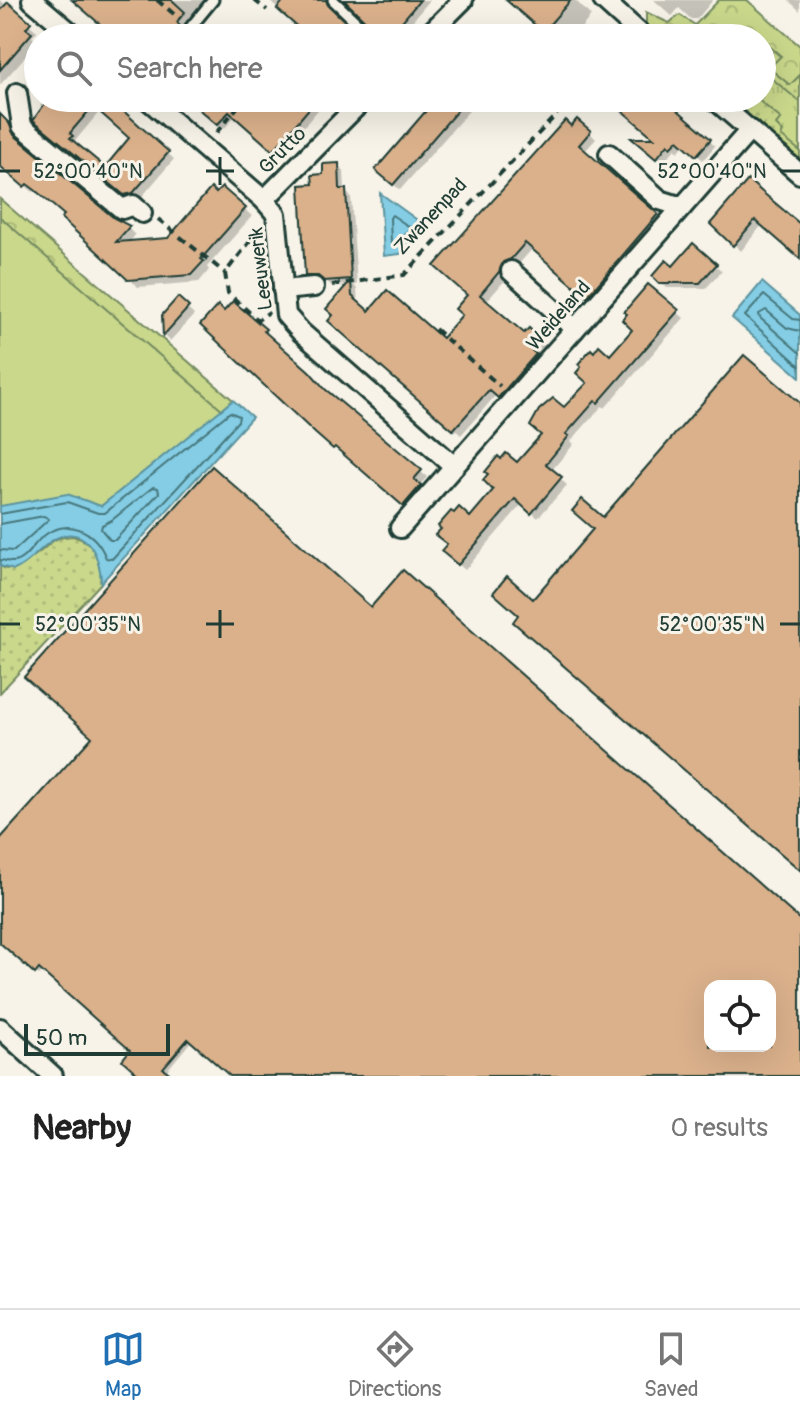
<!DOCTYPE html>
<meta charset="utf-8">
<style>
body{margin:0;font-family:Pangolin,sans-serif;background:#f2f2f2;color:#222}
.controls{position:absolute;right:24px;bottom:24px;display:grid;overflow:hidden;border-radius:16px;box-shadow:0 8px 32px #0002}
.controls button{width:72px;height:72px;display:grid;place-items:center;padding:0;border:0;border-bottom:2px solid #e0e0e0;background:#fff;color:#222;font:40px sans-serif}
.scale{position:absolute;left:24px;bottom:20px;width:146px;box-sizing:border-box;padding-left:8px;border:4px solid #1f3d34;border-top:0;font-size:22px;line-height:28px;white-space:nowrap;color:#1f3d34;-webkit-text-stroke:6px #f7f3e8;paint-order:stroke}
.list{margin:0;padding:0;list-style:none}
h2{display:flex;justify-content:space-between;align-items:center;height:104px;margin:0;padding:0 32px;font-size:34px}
h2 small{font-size:26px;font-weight:400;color:#767676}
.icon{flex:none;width:44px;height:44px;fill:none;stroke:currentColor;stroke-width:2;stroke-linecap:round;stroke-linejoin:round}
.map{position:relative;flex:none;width:800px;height:1076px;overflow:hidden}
.search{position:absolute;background:#fff;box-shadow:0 8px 32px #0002;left:24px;right:24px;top:24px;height:88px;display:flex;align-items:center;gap:20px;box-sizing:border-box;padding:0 28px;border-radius:44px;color:#767676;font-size:30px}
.sheet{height:232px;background:#fff}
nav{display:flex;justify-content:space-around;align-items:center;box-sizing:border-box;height:112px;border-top:2px solid #e0e0e0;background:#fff;font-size:22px;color:#767676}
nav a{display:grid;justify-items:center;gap:4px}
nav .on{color:#1f6fb2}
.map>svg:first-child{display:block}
</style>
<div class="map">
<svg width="800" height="1076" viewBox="0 0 800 1076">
<defs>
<pattern id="grass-dots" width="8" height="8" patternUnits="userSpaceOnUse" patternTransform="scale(2)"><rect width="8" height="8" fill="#c9d88b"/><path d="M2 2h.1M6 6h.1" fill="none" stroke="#acba79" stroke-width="1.8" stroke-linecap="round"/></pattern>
<pattern id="forest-crowns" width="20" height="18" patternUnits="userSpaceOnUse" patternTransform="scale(2)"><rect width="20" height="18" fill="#c9d88b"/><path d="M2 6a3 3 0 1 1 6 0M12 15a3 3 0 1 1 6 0" fill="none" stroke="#acba79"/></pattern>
<pattern id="park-tufts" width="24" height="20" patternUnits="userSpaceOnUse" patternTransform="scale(2)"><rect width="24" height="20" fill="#c9d88b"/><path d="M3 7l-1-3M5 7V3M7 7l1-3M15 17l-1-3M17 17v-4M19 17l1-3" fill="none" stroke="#acba79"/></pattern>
</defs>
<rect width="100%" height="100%" fill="#f7f3e8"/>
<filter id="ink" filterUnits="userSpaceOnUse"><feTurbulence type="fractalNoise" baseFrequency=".0125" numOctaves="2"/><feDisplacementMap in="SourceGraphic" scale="16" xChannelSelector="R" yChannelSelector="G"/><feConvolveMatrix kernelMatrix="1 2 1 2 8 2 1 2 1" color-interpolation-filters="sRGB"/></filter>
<g filter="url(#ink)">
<g fill="url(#grass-dots)" stroke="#748a60" stroke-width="2">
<polygon points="762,40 781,57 769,68 790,85 800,75 800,161 726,98 762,98"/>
<path d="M73,536c24,7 28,23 28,47l-101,110v-127l6,3c10,-4 22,-8 31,-15 17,-12 12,-16 36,-18z"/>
</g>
<g fill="url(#forest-crowns)" stroke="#748a60" stroke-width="2">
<polygon points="719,0 747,0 800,46 800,75 790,85 769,68 781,56 747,27 737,38 656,38 646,29 646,12 669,23 680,15 695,25"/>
<polygon points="0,199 233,400 101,506 0,228"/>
</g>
<polygon fill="url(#park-tufts)" stroke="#748a60" stroke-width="2" points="769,76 800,102 800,151 781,136 783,132 776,125 781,119 756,98 762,98 762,84"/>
<polygon fill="#c9d88b" stroke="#748a60" stroke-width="2" points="0,217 225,412 125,506 0,509"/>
<g fill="#84cde5" stroke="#5c939e" stroke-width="2">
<polygon points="380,193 427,227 400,254 384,256"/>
<polygon points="762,282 800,315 800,377 732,318"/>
<path d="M233,400l19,17 -151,166c0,-29 -18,-64 -51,-41 -13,9 -21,22 -36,28l-14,-4v-60l67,-12 34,12z"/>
</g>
<g fill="#0003" fill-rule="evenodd">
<polygon points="0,0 37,31 32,37 38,42 0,85"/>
<polygon points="74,0 206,0 181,29 186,36 192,38 118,38"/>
<polygon points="268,0 334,0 333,13 359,38 302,38 306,33"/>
<polygon points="346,0 430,0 398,38 387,38"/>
<polygon points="509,0 575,0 591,16 573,38 550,38"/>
<polygon points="654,0 713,0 697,19 691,19 679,8 672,16"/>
<polygon points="788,0 800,0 800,11"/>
<path d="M54,98h50l70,61 -34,40 -8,2 -90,-75zM100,111l32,28 -27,31 -29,-25 1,-2 -2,-2z"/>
<polygon points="188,98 328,98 280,155 235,116 224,129"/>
<polygon points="439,98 480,98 400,190 384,176"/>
<polygon points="613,98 664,98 715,146 703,160 685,144 678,152 675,149 663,163 636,140 658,140"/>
<polygon points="0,117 16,132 20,143 113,220 128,228 135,235 129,243 169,240 244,209 252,216 207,267 209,270 199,282 138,287 71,225 66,216 35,190 33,192 0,165"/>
<polygon points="571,129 590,133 596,139 584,152 664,222 594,302 533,248 517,266 509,269 506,279 486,302 524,336 529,330 545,346 536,356 542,362 506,403 496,395 461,435 337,327 349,285 332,286 326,281 313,281 307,275 315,186 338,165 344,171 345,191 351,197 357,285 354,285 357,289 358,304 369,314 442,341 464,315 469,295"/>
<polygon points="748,182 800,227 800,258 762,225 741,251 713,223"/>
<polygon points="693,246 722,271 706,288 667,288 655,276 673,269"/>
<polygon points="178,300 194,315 170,341 165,336 164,316"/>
<polygon points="677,312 684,318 605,408 602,406 571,441 574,444 551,471 567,485 538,518 522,504 465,570 450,557 470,520 611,358"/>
<polygon points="225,314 264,331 327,394 427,477 419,486 426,493 411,511 342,451 341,453 325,440"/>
<path d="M371,609l429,314v153h-568l-40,-36 -28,34 2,2h-24l-9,-25 -90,-81 -4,5 -39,-35v-98zM710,986h60v60h-60z"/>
</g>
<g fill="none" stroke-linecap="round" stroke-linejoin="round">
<g stroke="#47777b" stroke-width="2">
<polygon points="392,215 411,228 396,246 391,243 390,218"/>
<polyline points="800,320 793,319 764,295 745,316 800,366"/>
<polyline points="800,331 787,328 766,310 759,314 760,318 800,353"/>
<polygon points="153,487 158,488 159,493 115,540 110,540 101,529 102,525 112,520"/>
<path d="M0,514l67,-12 31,11h7l125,-101 9,4 -1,5 -126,138 -6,-1c-11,-28 -39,-42 -65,-20 -8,7 -17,24 -29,24 -4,0 -8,-2 -12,-2"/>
<polyline points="0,524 44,516 49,519 14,551 0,550"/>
</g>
</g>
<g fill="#dbb18c" stroke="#1f3d34" stroke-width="2" fill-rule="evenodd">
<polygon points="72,0 172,0 185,12 177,22 185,33 195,38 116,38"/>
<polygon points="284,0 326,0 328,5 362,38 310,38 277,9"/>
<polygon points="344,0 420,0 388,38 380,38 378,33"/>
<polygon points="506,0 571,0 543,32"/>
<polygon points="8,2 31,22 26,28 32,33 0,70 0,11"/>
<path d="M49,98h60l60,54 -36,41 -9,2 -91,-75zM93,106l36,32 -24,29 -35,-29 3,-2 -3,-3z"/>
<polygon points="186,98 318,98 273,151 229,112 217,125"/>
<polygon points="437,98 468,98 393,185 375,170"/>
<polygon points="607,98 664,98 711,139 696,156 678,140 671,147 668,144 656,159 631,138 654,138"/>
<polygon points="0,114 9,123 14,135 114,218 130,226 116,242 168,238 211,188 216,193 222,187 246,208 201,259 204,261 191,275 128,280 61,218 64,215 35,190 27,184 24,187 0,166"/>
<polygon points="577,119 591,131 579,145 658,214 587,297 525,243 511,259 503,262 499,272 480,295 524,333 529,328 540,338 530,349 536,354 498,398 489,390 453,430 328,321 333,315 326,309 351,280 352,296 369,311 387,290 442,338 462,315 455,309 467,295 434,266 565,120 571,126"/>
<polygon points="339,163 340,189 346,189 351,279 324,281 318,276 305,276 300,185 313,184 312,175 323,174 323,164"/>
<polygon points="748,180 800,224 800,259 755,220 733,246 710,224"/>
<polygon points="693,243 717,264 700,283 659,283 652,276 666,260 673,266"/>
<polygon points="648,284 679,310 598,403 595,401 566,434 569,436 546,464 562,477 531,514 515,499 458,565 441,551 447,544 435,535 441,529 438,526 451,511 454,513 459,507 470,517 493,490 483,480 488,474 485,472 498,456 501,459 506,453 517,462 541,435 530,426 539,410 553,398 564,407 587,383 576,373 581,367 578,364 591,349 594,352 599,345 610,355 632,330 622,320 627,314 624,312"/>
<polygon points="178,297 189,307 163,336 162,315"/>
<polygon points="233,301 266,329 264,331 309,371 325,389 422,470 414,479 421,485 403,506 335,447 333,449 316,434 200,325 218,305 224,311"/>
<polygon points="744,355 800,403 800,870 513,622 518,615 493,593 507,576 533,599 593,529 572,511 582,499 603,517"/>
<path d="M212,466l159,141 32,-37 397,350v156h-570l-42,-37 -25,29 10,8h-33l-18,-16 8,-10 -91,-81 -4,5 -35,-31v-104l92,-102 -68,-60zM710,986h60v60h-60z"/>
</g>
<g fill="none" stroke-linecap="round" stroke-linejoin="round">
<g stroke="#1f3d34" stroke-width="15">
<g id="lane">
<polyline points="333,0 373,38"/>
<polyline points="190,28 213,0"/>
</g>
</g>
<g stroke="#1f3d34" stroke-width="24">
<g id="street">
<polyline points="32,0 77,38"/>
<polyline points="603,0 645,38"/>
<polyline points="425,38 463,0"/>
<polyline points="17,93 22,126 122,209 133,205 142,213"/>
<polyline points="146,98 264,200 276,214 286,315 301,332 454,466"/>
<polyline points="713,98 800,174"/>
<polyline points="569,101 571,98"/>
<polyline points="609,154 660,200 682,207"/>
<polyline points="264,200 365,98"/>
<polyline points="511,271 575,329"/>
<polyline points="283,290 314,287"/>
<polyline points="400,528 750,130"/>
<polyline points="0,1028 53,1076"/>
</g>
</g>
<g stroke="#1f3d34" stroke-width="4" stroke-dasharray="8 6" stroke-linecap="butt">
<polyline points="157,0 180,19"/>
<polyline points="254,0 267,10"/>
<polyline points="216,133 245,98"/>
<polyline points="158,219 225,273"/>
<polyline points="260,229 225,273 228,293 258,320 269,312"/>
<polyline points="332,285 404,275 557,114"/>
<polyline points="435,329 500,386"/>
</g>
<use href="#lane" stroke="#f7f3e8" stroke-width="9"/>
<use href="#street" stroke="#f7f3e8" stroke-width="18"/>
</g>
</g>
<path fill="none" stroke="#1f3d34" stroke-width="3" d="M220,157v28M0,171h20M206,171h28M780,171h20M220,610v28M0,624h20M206,624h28M780,624h20"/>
<g text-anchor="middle" stroke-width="6" stroke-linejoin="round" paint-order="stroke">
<g font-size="20" fill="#1f3d34" stroke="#f7f3e8">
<text transform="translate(282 150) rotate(-45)" y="7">Grutto</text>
<text transform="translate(430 216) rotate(-47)" y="7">Zwanenpad</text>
<text transform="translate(260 269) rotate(-97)" y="7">Leeuwerik</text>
<text transform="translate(558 315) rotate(-49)" y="7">Weideland</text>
</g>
</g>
<g font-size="20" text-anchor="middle" fill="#1f3d34" stroke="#f7f3e8" stroke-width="6" stroke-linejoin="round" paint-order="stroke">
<text x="88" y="178">52°00'40"N</text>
<text x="712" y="178">52°00'40"N</text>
<text x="88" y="631">52°00'35"N</text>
<text x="712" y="631">52°00'35"N</text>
</g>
</svg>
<div class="controls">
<button><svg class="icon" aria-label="locate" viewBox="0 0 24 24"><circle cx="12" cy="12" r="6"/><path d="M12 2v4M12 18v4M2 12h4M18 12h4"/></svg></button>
</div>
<div class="scale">50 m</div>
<div class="search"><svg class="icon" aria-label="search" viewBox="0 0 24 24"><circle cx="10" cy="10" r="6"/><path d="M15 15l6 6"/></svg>Search here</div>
</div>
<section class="sheet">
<h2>Nearby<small>0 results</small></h2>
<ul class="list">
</ul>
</section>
<nav>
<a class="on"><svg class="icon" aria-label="map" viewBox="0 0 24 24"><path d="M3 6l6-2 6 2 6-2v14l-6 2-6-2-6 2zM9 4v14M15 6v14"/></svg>Map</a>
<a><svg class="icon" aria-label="directions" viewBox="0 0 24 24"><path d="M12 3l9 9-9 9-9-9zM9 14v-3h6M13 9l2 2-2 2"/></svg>Directions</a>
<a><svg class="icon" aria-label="saved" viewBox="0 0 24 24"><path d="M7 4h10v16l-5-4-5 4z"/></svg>Saved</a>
</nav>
